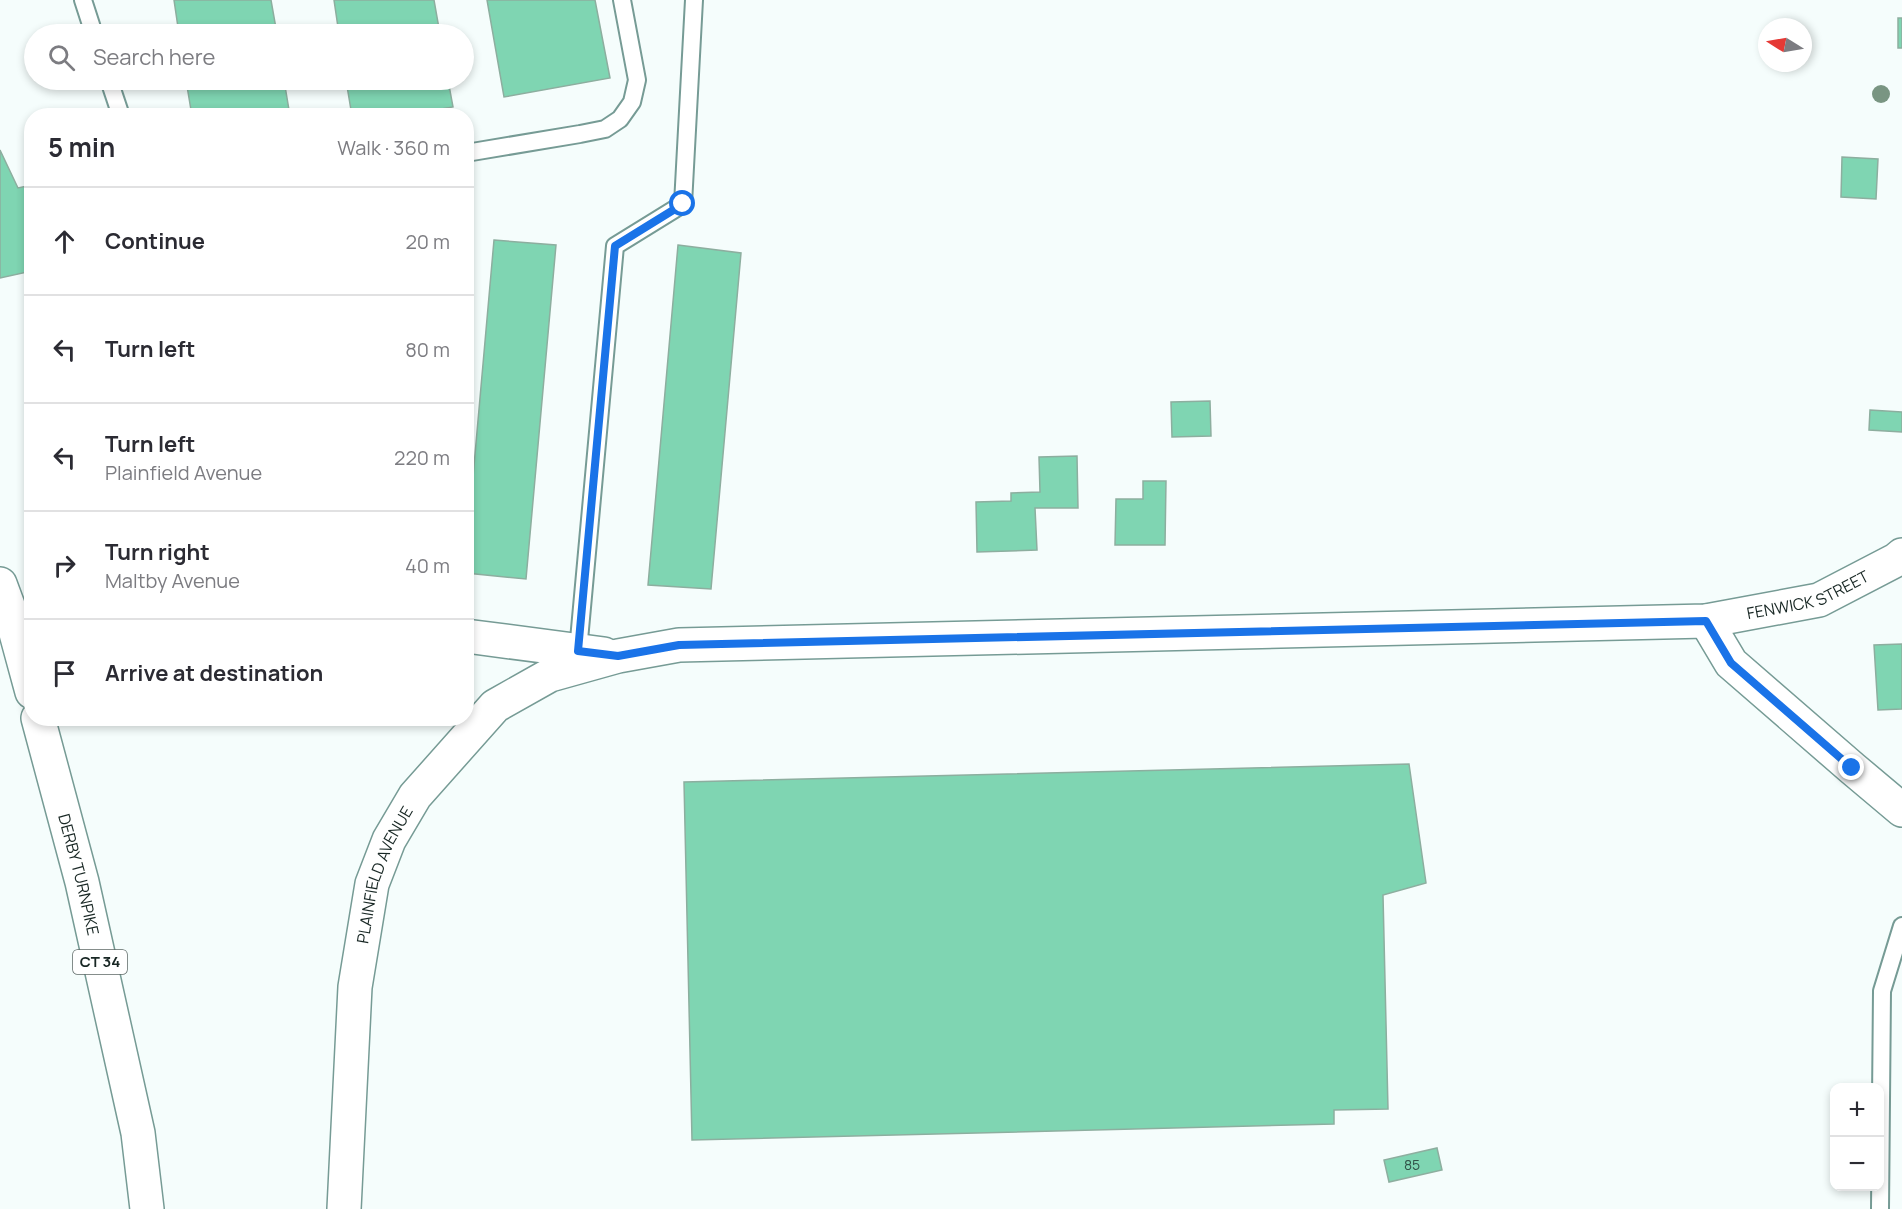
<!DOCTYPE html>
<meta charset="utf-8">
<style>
body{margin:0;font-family:Manrope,sans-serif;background:#f2f2f3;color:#2b2b33}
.controls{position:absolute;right:18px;bottom:18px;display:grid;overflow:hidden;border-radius:12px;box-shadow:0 3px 9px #0003}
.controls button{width:54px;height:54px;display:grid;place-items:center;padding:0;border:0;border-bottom:2px solid #e1e1e2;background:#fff;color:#2b2b33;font:30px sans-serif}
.compass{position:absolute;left:1758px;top:18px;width:54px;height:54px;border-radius:50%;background:#fff;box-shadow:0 3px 9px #0003;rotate:281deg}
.stop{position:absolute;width:18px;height:18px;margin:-14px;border:4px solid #1a73e8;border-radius:50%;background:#fff}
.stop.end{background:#1a73e8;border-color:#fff;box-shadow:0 2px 6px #0008}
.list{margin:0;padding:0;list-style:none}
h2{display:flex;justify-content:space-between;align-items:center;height:78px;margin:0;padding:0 24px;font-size:26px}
h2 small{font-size:20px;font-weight:400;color:#7c7c81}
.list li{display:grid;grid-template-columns:39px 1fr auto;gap:18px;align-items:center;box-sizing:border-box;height:108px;padding:0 24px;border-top:2px solid #e1e1e2}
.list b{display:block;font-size:22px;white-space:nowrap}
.list p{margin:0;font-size:20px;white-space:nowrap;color:#7c7c81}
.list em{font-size:20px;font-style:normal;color:#7c7c81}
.icon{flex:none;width:33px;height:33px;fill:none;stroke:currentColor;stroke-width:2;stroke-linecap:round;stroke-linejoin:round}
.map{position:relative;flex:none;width:1902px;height:1209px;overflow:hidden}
.search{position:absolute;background:#fff;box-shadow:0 3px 9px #0003;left:24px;top:24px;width:450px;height:66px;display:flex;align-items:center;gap:15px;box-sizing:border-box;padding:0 21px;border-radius:33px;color:#7c7c81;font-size:22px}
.panel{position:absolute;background:#fff;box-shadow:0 3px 9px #0003;left:24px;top:108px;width:450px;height:618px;border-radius:24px}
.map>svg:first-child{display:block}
</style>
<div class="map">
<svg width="1902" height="1209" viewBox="0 0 1902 1209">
<rect width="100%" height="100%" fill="#f5fdfc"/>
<g fill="#7fd5b2" stroke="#8dae9f" stroke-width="1.5">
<polygon points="174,0 271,0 277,34 179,34"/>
<polygon points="334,0 434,0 440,34 339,34"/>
<polygon points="487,0 595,0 610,78 504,97"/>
<rect x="1898" y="18" width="4" height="30"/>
<polygon points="186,80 284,80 290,116 192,116"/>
<polygon points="346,80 448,80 453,107 399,116 352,116"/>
<polygon points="0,150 18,188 32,185 32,271 0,278"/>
<polygon points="1842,157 1878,159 1876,199 1841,197"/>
<polygon points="494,240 556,245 526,579 466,573 466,556"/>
<polygon points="678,245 741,253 711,589 648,585"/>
<polygon points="1210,401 1211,436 1172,437 1171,402"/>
<polygon points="1870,410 1902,412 1902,432 1869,430"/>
<polygon points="1077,456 1078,508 1035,508 1037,550 977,552 976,502 1011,501 1011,493 1040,492 1039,457"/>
<polygon points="1143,481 1166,481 1165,545 1115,545 1116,499 1143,499"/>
<polygon points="1902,644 1902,709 1878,710 1874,645"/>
<polygon points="1409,764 1426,883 1383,895 1388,1109 1334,1110 1334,1124 692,1140 684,782"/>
<polygon points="1437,1148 1442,1170 1389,1182 1384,1160"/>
</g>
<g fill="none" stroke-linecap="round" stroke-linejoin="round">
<g stroke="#769b95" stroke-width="20">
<g id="lane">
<polyline points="83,0 94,34"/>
<polyline points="109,80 121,116"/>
<polyline points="466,153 580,134 605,129 620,119 632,102 637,80 622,0"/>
<polyline points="578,651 615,246 683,204 694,0"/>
<polyline points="1880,1209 1882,991 1902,926"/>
</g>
</g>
<g stroke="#769b95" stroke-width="36">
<g id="street">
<polyline points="1706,621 1731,663 1852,768 1902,810"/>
<polyline points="466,636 604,654"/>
<path id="s1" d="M344,1209l11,-222 17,-103 17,-44 26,-44 80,-90 55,-31 68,-19 61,-11 1027,-24 113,-21 77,-40 6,-5"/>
</g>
</g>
<g stroke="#769b95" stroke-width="36">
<g id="highway">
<polyline points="0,584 10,611 32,692"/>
<path id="s2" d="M38,718l44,164 56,251 9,76"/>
</g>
</g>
<use href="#lane" stroke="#fff" stroke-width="16"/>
<use href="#street" stroke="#fff" stroke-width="33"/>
<use href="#highway" stroke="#fff" stroke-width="33"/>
</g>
<circle fill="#799582" cx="1881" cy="94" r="9"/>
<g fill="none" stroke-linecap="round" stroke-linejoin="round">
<polyline stroke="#1a73e8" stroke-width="8" points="683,204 615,246 578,651 618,656 679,645 1706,621 1731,663 1852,768"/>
</g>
<g text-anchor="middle" stroke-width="5" stroke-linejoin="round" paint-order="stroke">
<g font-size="14" fill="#325248">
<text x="1412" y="1170">85</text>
</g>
<rect fill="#fff" stroke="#5d6866" stroke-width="1.5" x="73" y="950" width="54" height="24" rx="4.5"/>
<g font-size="15" font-weight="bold" fill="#182724">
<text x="100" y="967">CT 34</text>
</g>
<g font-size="16" fill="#182724" stroke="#fff">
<text dy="6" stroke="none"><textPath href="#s1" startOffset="1874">FENWICK STREET</textPath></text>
<text dy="6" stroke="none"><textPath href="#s2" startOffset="162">DERBY TURNPIKE</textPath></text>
<text dy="6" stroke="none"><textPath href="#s1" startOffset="339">PLAINFIELD AVENUE</textPath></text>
</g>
</g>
</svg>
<div class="controls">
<button>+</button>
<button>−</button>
</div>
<svg class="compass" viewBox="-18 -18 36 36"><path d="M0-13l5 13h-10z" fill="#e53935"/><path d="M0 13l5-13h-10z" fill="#7c7c81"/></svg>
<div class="stop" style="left:683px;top:204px"></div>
<div class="stop end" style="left:1852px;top:768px"></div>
<div class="search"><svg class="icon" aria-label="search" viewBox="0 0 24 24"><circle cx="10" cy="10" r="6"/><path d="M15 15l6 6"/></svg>Search here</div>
<section class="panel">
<h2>5 min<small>Walk · 360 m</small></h2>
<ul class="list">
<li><svg class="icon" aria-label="ahead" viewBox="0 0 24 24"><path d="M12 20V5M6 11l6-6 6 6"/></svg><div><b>Continue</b></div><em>20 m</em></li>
<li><svg class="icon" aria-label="left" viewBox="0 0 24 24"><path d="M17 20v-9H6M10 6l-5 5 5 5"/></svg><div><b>Turn left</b></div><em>80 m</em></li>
<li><svg class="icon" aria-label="left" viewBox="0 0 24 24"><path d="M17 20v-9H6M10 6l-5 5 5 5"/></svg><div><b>Turn left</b><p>Plainfield Avenue</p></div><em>220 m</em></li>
<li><svg class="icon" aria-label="right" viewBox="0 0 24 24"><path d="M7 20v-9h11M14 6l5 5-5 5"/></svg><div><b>Turn right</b><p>Maltby Avenue</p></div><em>40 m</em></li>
<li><svg class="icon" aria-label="arrive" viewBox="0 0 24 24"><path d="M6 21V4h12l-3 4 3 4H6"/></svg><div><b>Arrive at destination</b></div></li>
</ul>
</section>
</div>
